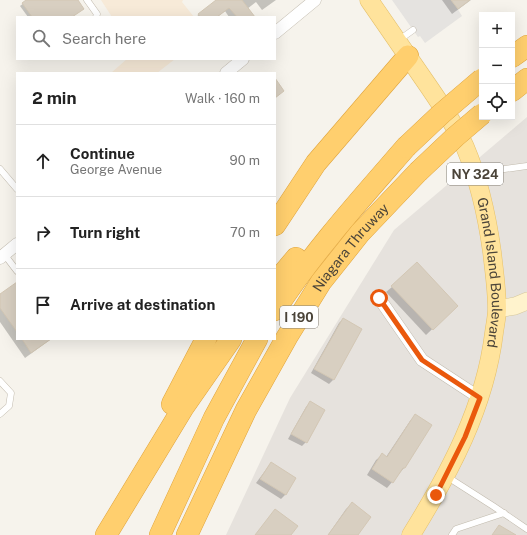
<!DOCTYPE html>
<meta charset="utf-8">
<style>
body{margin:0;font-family:"Public Sans",sans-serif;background:#f6f6f6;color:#222}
.controls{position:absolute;right:12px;top:12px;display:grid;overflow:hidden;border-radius:0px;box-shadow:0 4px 16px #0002}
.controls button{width:36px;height:36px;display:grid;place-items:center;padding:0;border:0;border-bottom:1px solid #e0e0e0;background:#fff;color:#222;font:20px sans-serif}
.stop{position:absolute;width:12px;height:12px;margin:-9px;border:3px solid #ea580c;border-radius:50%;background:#fff}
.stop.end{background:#ea580c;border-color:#fff;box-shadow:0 1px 4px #0008}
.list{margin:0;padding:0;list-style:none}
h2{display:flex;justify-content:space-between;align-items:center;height:52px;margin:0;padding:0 16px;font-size:17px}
h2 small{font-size:13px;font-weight:400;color:#767676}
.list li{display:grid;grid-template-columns:26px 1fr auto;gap:12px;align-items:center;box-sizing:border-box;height:72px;padding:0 16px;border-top:1px solid #e0e0e0}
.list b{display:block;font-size:15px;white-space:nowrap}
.list p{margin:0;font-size:13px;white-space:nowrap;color:#767676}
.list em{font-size:13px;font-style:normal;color:#767676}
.icon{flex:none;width:22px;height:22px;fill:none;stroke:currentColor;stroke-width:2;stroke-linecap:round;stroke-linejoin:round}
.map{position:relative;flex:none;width:527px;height:535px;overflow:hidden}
.search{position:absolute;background:#fff;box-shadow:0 4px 16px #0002;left:16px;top:16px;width:260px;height:44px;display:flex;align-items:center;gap:10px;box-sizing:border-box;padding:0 14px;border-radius:0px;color:#767676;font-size:15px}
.panel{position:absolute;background:#fff;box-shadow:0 4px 16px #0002;left:16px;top:72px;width:260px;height:268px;border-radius:0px}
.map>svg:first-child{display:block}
</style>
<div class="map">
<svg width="527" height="535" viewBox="0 0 527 535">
<rect width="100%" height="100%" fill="#f6f3ec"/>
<g fill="#f7ead8">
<polygon points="101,0 183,0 182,2 194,17 112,17"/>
<polygon points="127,59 175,59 157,73 111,73"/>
</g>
<polygon fill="#e6e2dd" points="527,117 527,535 226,535 290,398 394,230"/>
<polygon fill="#e5e3e0" points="392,0 452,0 462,16 425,43 420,36 418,37"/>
<g fill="#0003">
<polygon points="28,0 77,0 72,17 28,17 20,6"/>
<polygon points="217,0 276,0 262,10 256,2 247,9 254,17 229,17 225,11 217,17 196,17"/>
<polygon points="442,0 471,0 452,14"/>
<polygon points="17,284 17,339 51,339 25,358 0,322 0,295"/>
<polygon points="392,287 451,311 426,335 386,292"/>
<polygon points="343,319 333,380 329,384 311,373 339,323"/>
<polygon points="310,403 306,442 302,446 288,439 306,407"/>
<polygon points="415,416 404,468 387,488 367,475 376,460 382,455 386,457 410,421"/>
<polygon points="271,463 295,478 285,495 281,499 256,483"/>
<polygon points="352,504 357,535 328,535 346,509"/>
</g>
<g fill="#d8cfc1" stroke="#d3c7b4">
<polygon points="26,0 78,0 84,9 72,17 32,17 22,3"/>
<polygon points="216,0 242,0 255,17 237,17 229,8 217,17 200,17 198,14"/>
<polygon points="451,0 470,0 458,9"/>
<polygon points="275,78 284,91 275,98"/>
<polygon points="417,262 458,306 433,330 391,286"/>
<polygon points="17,282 17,332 0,308 0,294"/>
<polygon points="343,318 362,329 334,380 314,369"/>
<polygon points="22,339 51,339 31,353"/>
<polygon points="310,401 325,410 307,443 291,434"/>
<polygon points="415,414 432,425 405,468 403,468 393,483 372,469 382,453 387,457"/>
<polygon points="271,462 296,478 286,495 260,479"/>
<polygon points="352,502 371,517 358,535 328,535"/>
<polygon points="275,509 298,526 291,535 255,535"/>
<polygon points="499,525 516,535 492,535"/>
</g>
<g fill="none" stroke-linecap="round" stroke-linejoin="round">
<g stroke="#c2bbae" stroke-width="7">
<g id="lane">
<polyline points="87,0 97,14 96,17"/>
<polyline points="399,40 413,30"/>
<polyline points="0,169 17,189"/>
<polyline points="476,173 527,166"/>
<polyline points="4,254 17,271"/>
<polyline points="0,381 11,393 9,406 0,414"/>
<polyline points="446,476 493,506 527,529"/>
<polyline points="452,535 456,529 504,513"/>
</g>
</g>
<g stroke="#c2bbae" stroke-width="13">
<g id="street">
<polyline points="275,33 315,0"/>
<polyline points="226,73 243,59"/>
<polyline points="0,258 17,244"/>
<polyline points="379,298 422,360 480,398"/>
</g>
</g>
<g stroke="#d6c79b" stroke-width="18">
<polyline id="secondary" points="497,309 515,306 527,301"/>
</g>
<g stroke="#e6c16a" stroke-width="19">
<g id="primary">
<path id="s1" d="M369,0c20,29 40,58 60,87 13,19 26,38 36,60 14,33 22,69 27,105 2,18 5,38 5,57 0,8 -2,16 -3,24 -9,74 -44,139 -83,202"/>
</g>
</g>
<g stroke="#e0a43c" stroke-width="22">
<g id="highway">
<polyline points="512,57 527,46"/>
<polyline points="512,91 527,79"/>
<polyline points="275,225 316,163 408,56"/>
<polyline points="275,283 296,258"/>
<path d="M275,310c38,-58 85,-110 131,-163"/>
<polyline points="172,404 206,339"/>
<polyline points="106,535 183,408 231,339"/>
<polyline points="160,535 214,418 257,339"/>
<path id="s2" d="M187,535l59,-125 41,-73 34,-55 39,-49 58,-61"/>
</g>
</g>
<use href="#lane" stroke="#fff" stroke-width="6"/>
<use href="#street" stroke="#fff" stroke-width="12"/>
<use href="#secondary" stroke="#fff3cd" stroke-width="17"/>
<use href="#primary" stroke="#ffe39c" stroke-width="18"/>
<use href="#highway" stroke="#ffcf6e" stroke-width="21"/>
<g stroke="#e0a43c" stroke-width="22" stroke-linecap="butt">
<g id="highway-bridge">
<polyline points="406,147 441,114 482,79"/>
<polyline points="418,172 455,137 482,114"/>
</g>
</g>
<use href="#highway-bridge" stroke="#ffcf6e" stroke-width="21"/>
</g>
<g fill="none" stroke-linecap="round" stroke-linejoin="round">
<polyline stroke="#ea580c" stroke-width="5" points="379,298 422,360 480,398 465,437 436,495"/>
</g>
<g text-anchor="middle" stroke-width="3.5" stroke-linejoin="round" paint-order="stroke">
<g fill="#fff" stroke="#817c74" stroke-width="1">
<rect x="447" y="163" width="56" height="22" rx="3"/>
<rect x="280" y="306" width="38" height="22" rx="3"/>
</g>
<g font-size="13" font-weight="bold" fill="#4b4439">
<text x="475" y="179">NY 324</text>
<text x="299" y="322">I 190</text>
</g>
<g font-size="14" fill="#4b4439" stroke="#fff">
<text dy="5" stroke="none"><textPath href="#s2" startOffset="332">Niagara Thruway</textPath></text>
<text dy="5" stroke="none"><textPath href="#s1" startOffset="305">Grand Island Boulevard</textPath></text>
</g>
</g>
</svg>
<div class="controls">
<button>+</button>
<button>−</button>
<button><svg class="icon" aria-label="locate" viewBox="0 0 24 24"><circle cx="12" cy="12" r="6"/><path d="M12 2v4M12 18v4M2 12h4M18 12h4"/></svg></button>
</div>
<div class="stop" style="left:379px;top:298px"></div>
<div class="stop end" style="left:436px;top:495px"></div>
<div class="search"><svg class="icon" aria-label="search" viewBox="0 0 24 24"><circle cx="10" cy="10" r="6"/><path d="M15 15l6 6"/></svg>Search here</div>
<section class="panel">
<h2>2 min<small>Walk · 160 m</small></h2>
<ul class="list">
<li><svg class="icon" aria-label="ahead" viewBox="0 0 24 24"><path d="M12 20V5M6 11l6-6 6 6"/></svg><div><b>Continue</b><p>George Avenue</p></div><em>90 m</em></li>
<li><svg class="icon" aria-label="right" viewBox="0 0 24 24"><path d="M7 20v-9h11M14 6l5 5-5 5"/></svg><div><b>Turn right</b></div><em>70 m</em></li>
<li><svg class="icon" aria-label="arrive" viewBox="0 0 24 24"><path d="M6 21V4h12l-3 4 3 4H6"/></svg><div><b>Arrive at destination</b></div></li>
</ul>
</section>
</div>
